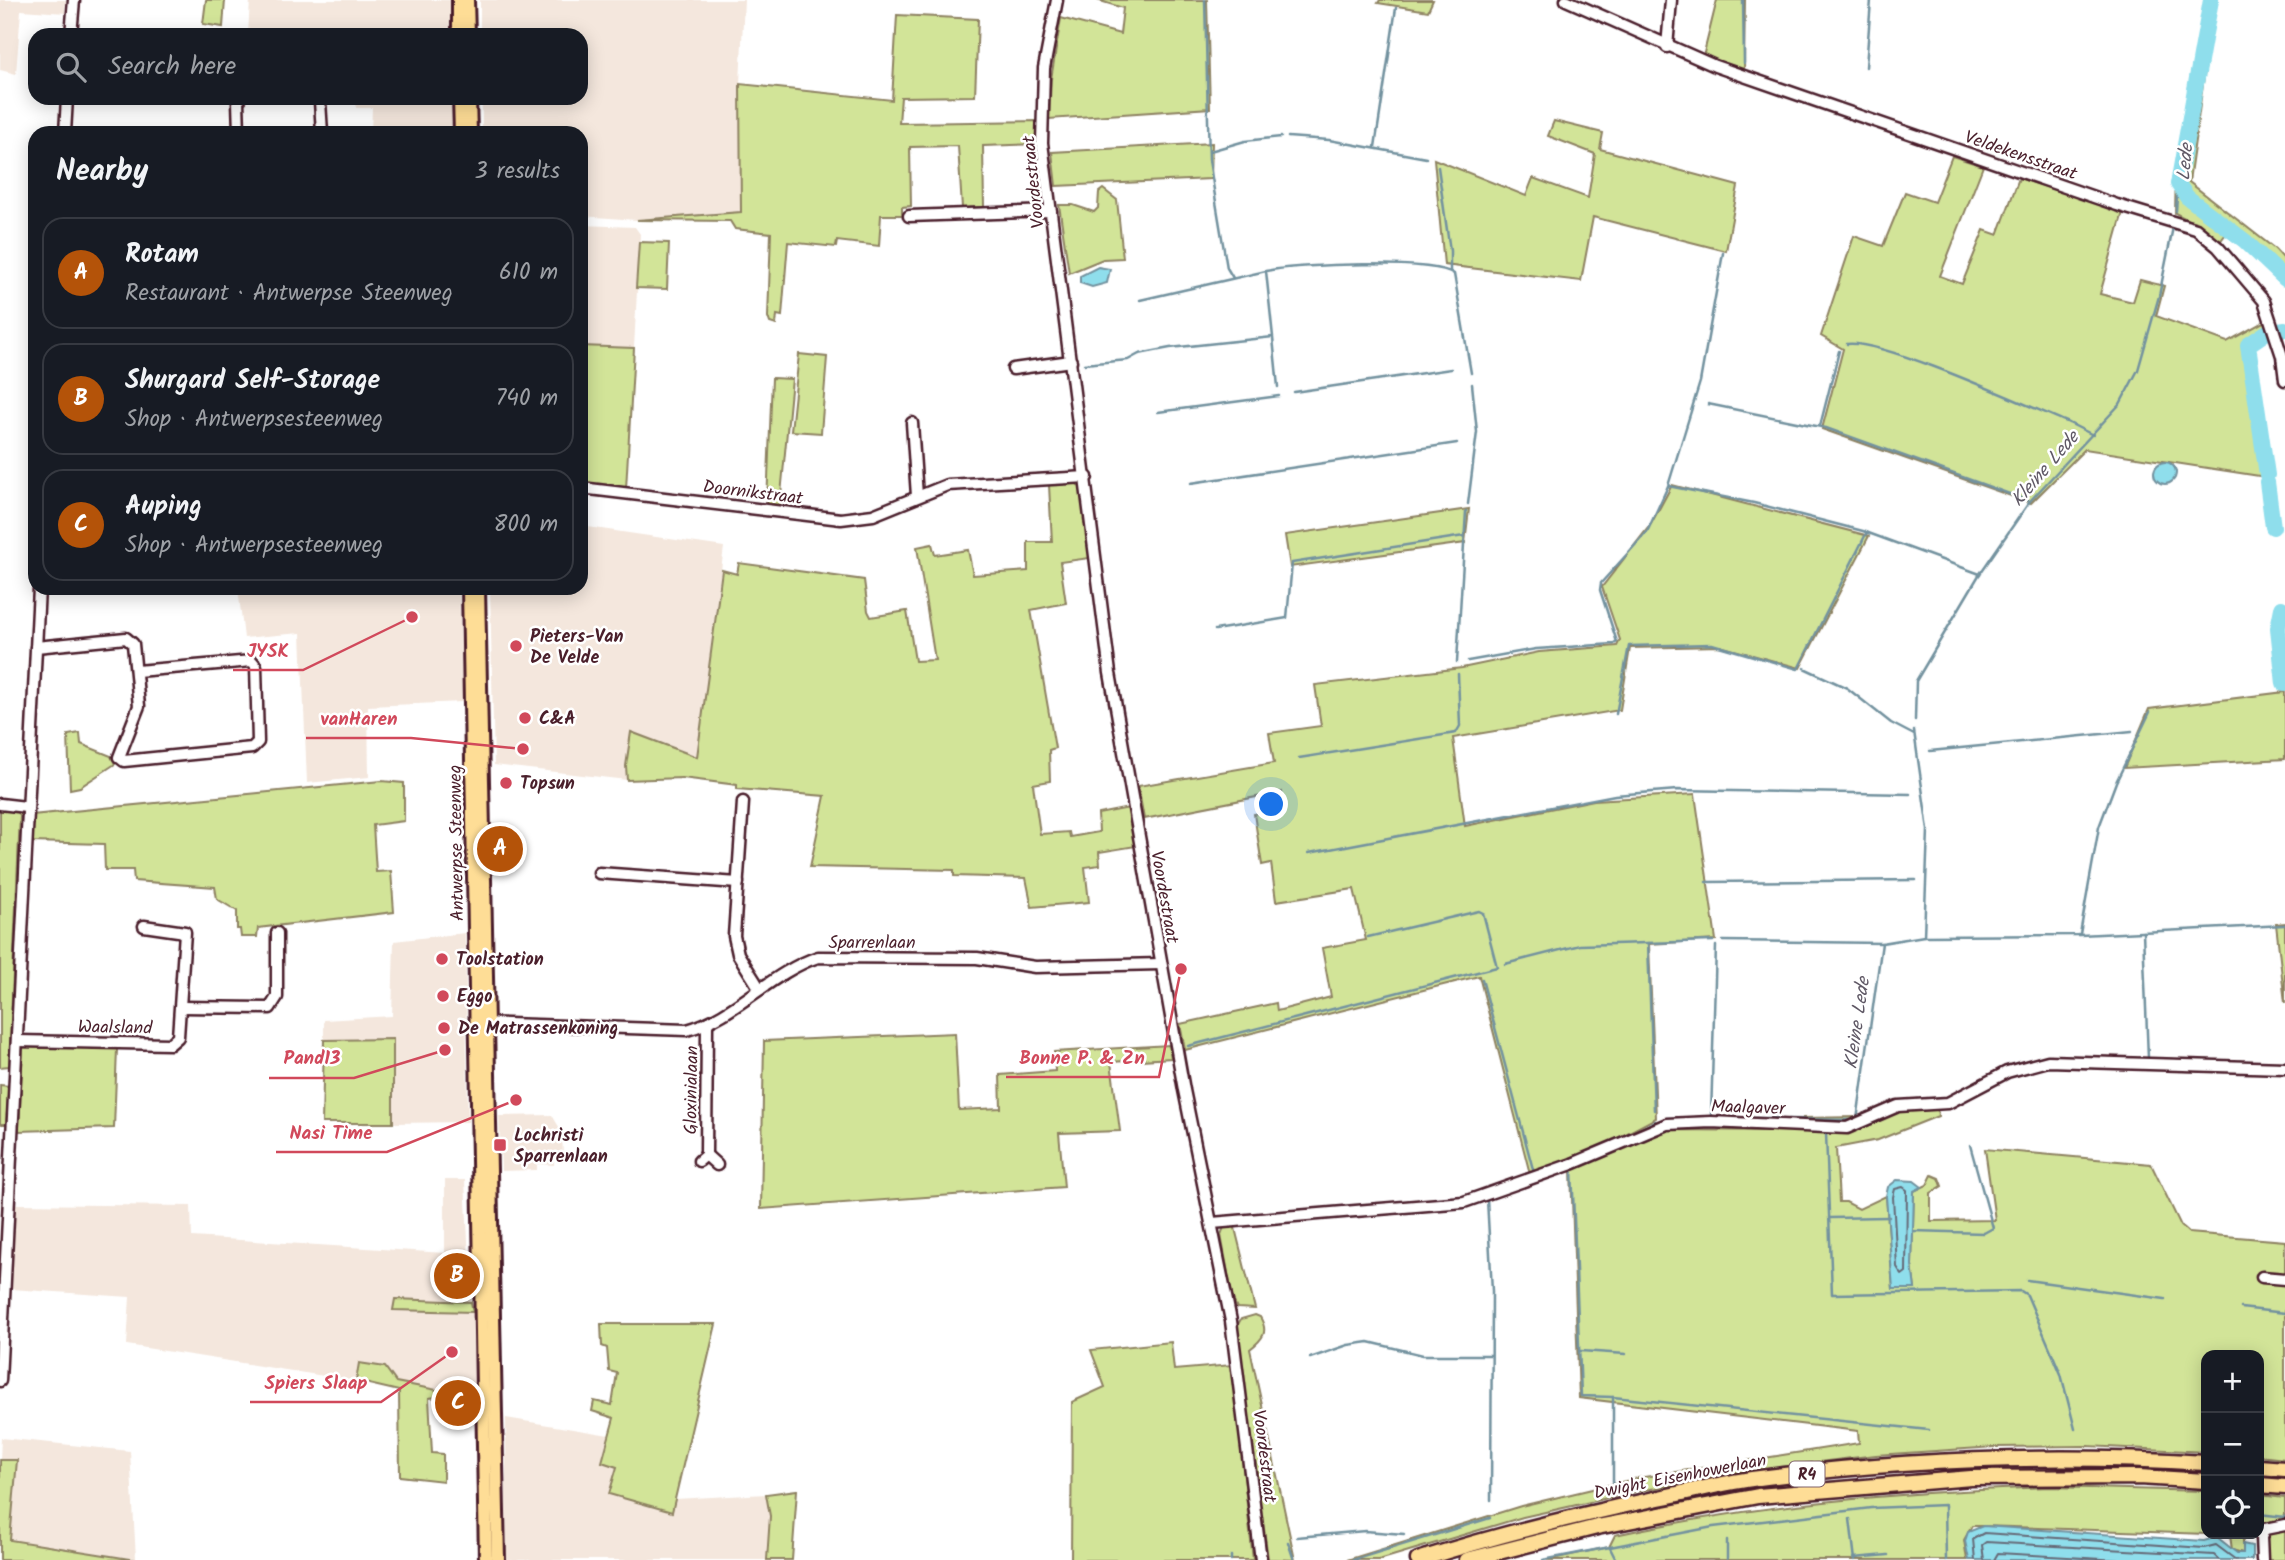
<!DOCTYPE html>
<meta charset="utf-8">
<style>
body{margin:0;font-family:Kalam,sans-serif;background:#242831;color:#f1f3f6}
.controls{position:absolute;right:21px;bottom:21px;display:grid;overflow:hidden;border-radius:14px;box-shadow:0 4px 18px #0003}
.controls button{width:63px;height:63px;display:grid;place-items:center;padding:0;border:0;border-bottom:2px solid #363941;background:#171b24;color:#f1f3f6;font:35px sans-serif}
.you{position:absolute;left:1272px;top:805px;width:24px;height:24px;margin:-18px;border:5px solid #fff;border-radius:50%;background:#1a73e8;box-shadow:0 0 0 10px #1a73e833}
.badge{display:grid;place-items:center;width:46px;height:46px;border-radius:50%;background:#b45309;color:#fff;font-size:23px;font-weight:700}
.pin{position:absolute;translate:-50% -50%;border:4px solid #fff;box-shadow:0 2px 7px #0006}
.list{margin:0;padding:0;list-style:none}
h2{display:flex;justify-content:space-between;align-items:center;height:91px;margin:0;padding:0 28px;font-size:30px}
h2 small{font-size:23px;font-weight:400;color:#9ea1a6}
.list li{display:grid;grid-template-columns:46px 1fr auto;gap:21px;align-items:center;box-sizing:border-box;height:112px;margin:0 14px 14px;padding:0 14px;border:2px solid #363941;border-radius:21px}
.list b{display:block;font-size:26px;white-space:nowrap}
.list p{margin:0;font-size:23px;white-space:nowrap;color:#9ea1a6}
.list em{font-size:23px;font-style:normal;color:#9ea1a6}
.icon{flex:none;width:38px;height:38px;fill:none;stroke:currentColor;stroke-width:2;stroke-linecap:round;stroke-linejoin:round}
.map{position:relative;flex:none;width:2285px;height:1560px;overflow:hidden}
.search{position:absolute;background:#171b24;box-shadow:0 4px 18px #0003;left:28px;top:28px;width:560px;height:77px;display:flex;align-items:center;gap:18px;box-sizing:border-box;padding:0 24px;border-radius:21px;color:#9ea1a6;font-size:26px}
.panel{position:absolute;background:#171b24;box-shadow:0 4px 18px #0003;left:28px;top:126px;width:560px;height:469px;border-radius:21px}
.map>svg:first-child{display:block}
</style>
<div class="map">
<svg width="2285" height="1560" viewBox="0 0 2285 1560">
<rect width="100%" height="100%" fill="#fff"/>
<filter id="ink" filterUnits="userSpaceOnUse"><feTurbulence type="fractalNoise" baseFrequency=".0143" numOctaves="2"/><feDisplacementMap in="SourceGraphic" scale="14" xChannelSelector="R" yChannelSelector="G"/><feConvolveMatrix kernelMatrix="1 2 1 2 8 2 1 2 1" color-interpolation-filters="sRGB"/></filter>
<g filter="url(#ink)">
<g fill="#f4e7dd">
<polygon points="0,0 66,0 65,13 21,10 16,74 0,70"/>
<polygon points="250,0 451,0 451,35 248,35"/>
<polygon points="480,0 744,0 740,84 741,212 637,220 581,216 581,133 482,133 482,98 581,98 581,35 480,35"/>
<polygon points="357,98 451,98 452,133 371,133 372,108 356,108"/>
<polygon points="581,225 635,227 640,234 634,348 581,346"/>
<polygon points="581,526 724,547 697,757 631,732 626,766 627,780 494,765 490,588 581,588"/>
<polygon points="238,588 459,588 463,702 368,706 369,777 307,783 301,633 244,638"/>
<polygon points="465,933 468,1122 393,1123 393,1039 324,1040 324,1020 392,1016 394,941"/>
<polygon points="552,1115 562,1132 563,1157 554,1157 554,1165 537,1164 537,1170 501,1171 499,1116"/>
<polygon points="445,1180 465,1180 471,1302 395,1299 393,1310 473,1312 475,1393 446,1396 447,1392 396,1382 385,1366 359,1363 356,1381 127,1345 130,1297 11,1289 15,1204 191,1206 192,1237 445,1253"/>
<polygon points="506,1418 609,1435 602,1462 617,1466 609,1494 672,1512 675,1499 766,1494 770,1516 767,1560 506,1560"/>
<polygon points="1,1438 130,1451 136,1559 10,1540 17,1460 0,1460"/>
</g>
<g fill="#d2e498" stroke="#8e8262" stroke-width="2">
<polygon points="206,0 225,0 223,27 203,24"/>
<polygon points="1097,0 1207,0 1210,108 1049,119 1051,79 1061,18 1120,34 1123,8"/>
<polygon points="1380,0 1433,0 1428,11 1378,3"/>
<polygon points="1717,0 1745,0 1744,73 1703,57"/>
<polygon points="2206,0 2215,0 2189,182 2275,249 2285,260 2285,275 2261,250 2184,191 2180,193 2184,197 2228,231 2219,243 2198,225 2175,213 2176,170"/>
<polygon points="897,15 978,19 975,96 901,97 899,123 1039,121 1040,144 983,146 984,207 962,208 958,146 910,147 911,206 902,207 902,215 881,215 879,246 837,241 836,247 788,242 782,316 777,315 776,325 770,323 768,317 771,233 735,229 730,221 637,220 741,212 740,84 892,100"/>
<polygon points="1554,121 1603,133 1600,149 1738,186 1726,251 1593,217 1581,281 1444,265 1434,159 1526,196 1533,178 1588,198 1595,154 1548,136"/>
<polygon points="1212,143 1211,179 1056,186 1052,152"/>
<polygon points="1952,156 1983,166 1940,276 1962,284 1984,230 1998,235 2019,178 2123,212 2100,294 2133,302 2140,280 2164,286 2156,316 2227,342 2265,321 2267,328 2250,336 2244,343 2266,477 2085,449 2031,503 1822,429 1843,349 1821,336 1854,236 1883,246 1905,192 1934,202"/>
<polygon points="1103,189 1117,200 1123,258 1103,259 1069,273 1059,205 1073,205 1094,212 1098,208 1099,192"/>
<polygon points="639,242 669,243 667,289 636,288"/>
<polygon points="581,346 634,348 626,489 581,485"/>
<polygon points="799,354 827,357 821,433 791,431"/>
<polygon points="772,378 792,379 780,505 767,504"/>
<polygon points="1076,483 1083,490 1090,558 1060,562 1066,603 1031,610 1055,748 1049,750 1050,781 1033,784 1040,834 1069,832 1070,837 1099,832 1098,814 1129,808 1136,846 1099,852 1100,865 1085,867 1089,902 1032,907 1026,878 954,876 954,870 810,867 825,796 737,789 737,785 682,778 627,780 626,766 631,732 697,757 722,570 737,574 739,563 864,580 868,611 871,617 907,611 915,661 935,660 917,547 932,544 935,555 968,550 973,575 1028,571 1028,542 1052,542 1049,485"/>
<polygon points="1672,485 1869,536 1800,668 1720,646 1630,648 1620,710 1453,738 1465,826 1594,800 1695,794 1716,940 1649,944 1656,1118 1599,1148 1530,1174 1479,976 1185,1050 1180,1024 1276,1003 1277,1011 1331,997 1322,948 1366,940 1354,889 1276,901 1271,863 1262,865 1254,814 1284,808 1282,792 1144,819 1138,786 1274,763 1269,733 1321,726 1315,685 1462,668 1539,652 1617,646 1620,640 1602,587 1651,524"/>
<polygon points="1469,509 1465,543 1290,567 1285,535"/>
<polygon points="2285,692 2285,759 2124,768 2149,709"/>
<polygon points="80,733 81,744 111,756 115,764 80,787 70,789 68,735"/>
<polygon points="381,781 404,783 404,821 373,825 376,872 391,871 394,912 258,928 257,937 241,937 240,929 237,929 237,911 217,899 215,887 134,881 133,870 105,870 104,844 31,842 32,815"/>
<polygon points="0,807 16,810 20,815 9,1066 0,1067"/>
<polygon points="2285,923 2285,1003 2276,924"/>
<polygon points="955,1033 959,1110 1001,1108 1000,1075 1055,1071 1054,1052 1169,1045 1171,1058 1111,1062 1120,1131 1059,1133 1064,1187 761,1209 764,1041"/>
<polygon points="393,1039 393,1123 322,1123 324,1040"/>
<polygon points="23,1046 117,1049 114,1128 19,1131"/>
<polygon points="0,1085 9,1086 6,1124 0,1124"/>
<polygon points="1937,1107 1938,1116 1878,1140 1836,1148 1839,1202 1846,1202 1859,1209 1886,1196 1893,1289 1915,1289 1912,1265 1914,1191 1927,1185 1932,1175 1939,1178 1942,1186 1931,1193 1931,1221 1995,1220 1985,1149 2151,1164 2181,1226 2189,1233 2285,1241 2285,1459 2259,1456 2259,1355 2206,1355 2206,1452 2087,1446 1995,1447 1876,1455 1779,1467 1639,1491 1523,1517 1379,1560 1347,1560 1521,1506 1638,1478 1859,1443 1858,1431 1579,1398 1571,1170 1668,1130 1802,1131 1803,1118 1858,1117 1858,1127 1897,1111"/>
<polygon points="1234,1224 1255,1309 1237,1308 1233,1300 1221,1235 1224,1227"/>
<polygon points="395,1299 471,1302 473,1312 393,1310"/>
<path d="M1255,1315l5,2c9,15 3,22 -10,32l45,211 -27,-1 -31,-233 4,-7z"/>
<polygon points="601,1324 716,1324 672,1512 609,1494 617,1467 602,1462 614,1418 592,1411 594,1401 612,1405 617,1373 609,1371 607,1348 602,1346"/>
<polygon points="1171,1342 1174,1370 1232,1365 1253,1560 1071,1560 1072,1402 1105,1387 1091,1350"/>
<polygon points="359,1363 385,1367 396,1382 447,1392 446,1396 429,1398 432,1453 443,1454 443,1481 400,1476 399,1391 356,1381"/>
<polygon points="0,1460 17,1460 10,1540 136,1560 0,1560"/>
<path d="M2049,1487l157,4v43l-223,-8h-11l-8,14 3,20h-420l62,-13 6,-12c143,-31 287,-43 434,-48z"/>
<polygon points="797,1490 792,1560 767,1560 770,1516 766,1494"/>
<polygon points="2259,1495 2285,1498 2285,1560 2266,1560 2266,1524 2259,1524"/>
<polygon points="2206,1534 2243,1534 2243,1553 2232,1550 2230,1535"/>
</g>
<g fill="#8fdeec" stroke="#73929f" stroke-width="2">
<polygon points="1098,267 1110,269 1107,283 1092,287 1080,283 1080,276"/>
<circle cx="2165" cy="473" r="11"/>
<polygon points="1897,1180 1914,1181 1922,1187 1914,1191 1912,1265 1915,1289 1893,1289 1886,1196 1888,1187"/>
<polygon points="1983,1526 2204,1541 2217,1537 2237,1553 2243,1553 2243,1544 2252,1546 2252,1560 1969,1560 1965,1541 1968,1532"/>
</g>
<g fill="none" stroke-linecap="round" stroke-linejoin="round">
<g stroke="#666b78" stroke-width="2">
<polygon points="1903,1187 1907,1190 1906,1272 1902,1275 1897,1267 1893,1197 1895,1189"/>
<polyline points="1975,1560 1973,1539 1984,1533 2204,1548 2216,1545 2236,1560"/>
<polyline points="1984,1560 1982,1545 1986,1542 2214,1555 2219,1560"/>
<polyline points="1994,1560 1998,1553 2120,1560"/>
</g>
<g stroke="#73929f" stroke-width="2.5">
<polyline points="1205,0 1209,160 1227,268 1233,278"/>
<polyline points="1743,0 1744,63"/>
<polyline points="1866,67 1871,0"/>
<polyline points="1288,137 1329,140 1426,158"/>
<polyline points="1375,147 1396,8"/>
<polyline points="1210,151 1245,141 1281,137"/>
<polyline points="1438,167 1450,251 1450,271"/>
<polyline points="2176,211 2178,184"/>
<polyline points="1140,300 1266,271"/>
<polyline points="1273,338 1278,387"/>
<path d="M1847,344c35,-5 181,62 222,79l24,12"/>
<path d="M1084,364l44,-4 11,-6 31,-6 103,-11 -7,-66c28,-7 168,-12 188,3l17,99"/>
<polyline points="1294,392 1451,369"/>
<polyline points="1708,404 1826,428 2029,501"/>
<polyline points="1158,412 1279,396"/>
<polyline points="1820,426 1839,351"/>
<polyline points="1191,483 1457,443"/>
<polyline points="1668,486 1700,382 1723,253"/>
<polyline points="1468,504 1477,432 1472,384"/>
<polyline points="1215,630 1287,618 1292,563 1464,536"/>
<polyline points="1468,661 1536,649 1614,644 1617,642 1600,590 1601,583 1647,532 1668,486 1754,503 1863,531 1980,574"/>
<polyline points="1457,662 1466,511"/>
<polyline points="1804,668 1847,688 1891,723 1914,735"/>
<polyline points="1616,714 1629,646 1712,644 1798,669 1867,532"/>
<polyline points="1915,720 1916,681 1979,575 2030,501 2120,404 2138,370 2159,296 2173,227"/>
<polyline points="1930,751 2132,731"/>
<polyline points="1299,758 1456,733 1460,726 1458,674"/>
<polyline points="1309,853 1615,795 1677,790 1910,794"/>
<polyline points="1706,882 1916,880"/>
<polyline points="2143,932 2148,1058"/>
<polyline points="2080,934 2099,827 2116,782 2150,712"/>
<polyline points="1924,936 2080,935 2285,925"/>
<polyline points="1723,941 1882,943"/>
<polyline points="1648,943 1654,1110"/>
<polyline points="1505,964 1580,945 1713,941"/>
<polyline points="1482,979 1534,1173"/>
<polyline points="1188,1046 1497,967 1483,913 1479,911 1368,937"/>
<polyline points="1711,1117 1716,946"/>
<polyline points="1666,1118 1777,1118"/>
<polyline points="1789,1119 1857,1120 1882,943 1924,936 1928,830 1914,731"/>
<polyline points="1826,1133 1832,1294 2021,1291 2027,1295 2061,1374 2075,1429"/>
<polyline points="1629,1135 1655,1121"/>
<polyline points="1572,1168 1581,1396 1613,1397 1613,1482"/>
<polyline points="1487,1199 1492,1291 1491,1500"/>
<polyline points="1829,1218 1889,1217"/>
<polyline points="1913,1231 1984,1233 1993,1228 1970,1145"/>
<polyline points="2027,1280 2165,1299"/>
<polyline points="2241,1308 2285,1313"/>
<polyline points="1581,1351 1626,1354"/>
<polyline points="1310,1358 1348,1345 1369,1342 1423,1355 1491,1355"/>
<polyline points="1613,1397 1929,1430"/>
<polyline points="2259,1514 2285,1517"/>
<polyline points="1850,1519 1855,1560"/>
<polyline points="1297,1537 1365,1531 1404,1534"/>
<polyline points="1288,1542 1294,1560"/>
<polyline points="1610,1548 1616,1560"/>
<polyline points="1231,1556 1231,1560"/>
<polyline points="1854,1558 1888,1555"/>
<polyline points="1353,1560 1490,1518"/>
<polyline points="1543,1560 1713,1527 1871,1508 1945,1505 1946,1560"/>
<polyline points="1727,1560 1727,1541"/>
</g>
<g stroke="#8fdeec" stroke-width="16">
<polyline points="2211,0 2178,184 2187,197 2245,241 2285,279"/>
<polyline points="2267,475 2248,345 2267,332 2285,329"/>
<polyline points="2267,482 2273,527"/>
<polyline points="2282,608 2278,628 2284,684"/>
</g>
<g stroke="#4a1f2b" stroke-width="15">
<g id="minor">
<polyline points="1057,0 1044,68 1042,143 1110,673 1184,1090 1231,1321 1261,1560"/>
<polyline points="1566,0 1715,66 2117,205 2196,229 2218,247 2264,301 2282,356 2285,380"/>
<polyline points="71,35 74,0"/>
<polyline points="1667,47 1671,0"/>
<polyline points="317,98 320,101 322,133"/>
<polyline points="65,133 67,98"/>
<polyline points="239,133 238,101 241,98"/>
<polyline points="909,216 1051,211"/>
<polyline points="1013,369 1071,361"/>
<polyline points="912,423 917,496"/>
<polyline points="581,488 841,519 873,515 947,485 1087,477"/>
<polyline points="36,647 126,638 133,644 139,706 119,757 124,761 252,748 258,742 256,666 252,661 137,671"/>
<polyline points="743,802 734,936 738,954 760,989"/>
<polyline points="0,804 26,807"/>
<polyline points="599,873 738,883"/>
<polyline points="181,1007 270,1008 277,997 277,933"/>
<path d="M481,1023l206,7c48,-13 83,-57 131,-73l159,1 58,9 126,-3"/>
<polyline points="18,1041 170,1044 178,1037 185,932 144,926"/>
<polyline points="706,1155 717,1165"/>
<polyline points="699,1161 706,1155 707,1025"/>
<polyline points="1212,1223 1464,1202 1572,1164 1667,1124 1711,1122 1847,1128 1898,1106 1948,1103 2007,1072 2048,1061 2285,1068"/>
<polyline points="2262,1277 2285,1279"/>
<polyline points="0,1381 39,588"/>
<polyline points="2262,1560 2261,1537 2265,1529 2285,1525"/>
</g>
</g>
<g stroke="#4a1f2b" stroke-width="18">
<g id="major">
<polyline points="459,0 459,35"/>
<polyline points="467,0 468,35"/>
<polyline points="460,98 461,133"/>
<polyline points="469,98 470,133"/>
<polyline points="469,588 486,1560"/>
<polyline points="478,588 498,1560"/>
</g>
</g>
<g stroke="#4a1f2b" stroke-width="19">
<g id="highway">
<polyline points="2259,1467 2285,1469"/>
<polyline points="2259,1485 2285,1487"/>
<path d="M1418,1560c79,-25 160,-45 241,-62 31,-6 62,-15 93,-19 150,-20 304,-25 454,-16"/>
<polyline points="1467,1560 1597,1527 1758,1496 1971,1478 2139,1477 2206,1481"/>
</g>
</g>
<use href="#minor" stroke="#fff" stroke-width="10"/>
<use href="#major" stroke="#fedd96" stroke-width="12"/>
<use href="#highway" stroke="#fedd96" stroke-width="14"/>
</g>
</g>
<g fill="#d1495b" stroke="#fff" stroke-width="2.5">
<circle cx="516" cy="646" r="7"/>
<circle cx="525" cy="718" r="7"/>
<circle cx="506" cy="783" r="7"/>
<circle cx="442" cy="959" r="7"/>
<circle cx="443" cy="996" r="7"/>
<circle cx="444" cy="1028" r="7"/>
<rect x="493" y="1138" width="14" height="14" rx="3.5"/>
</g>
<g text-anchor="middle" stroke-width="5" stroke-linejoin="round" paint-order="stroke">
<rect fill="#fff" stroke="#80626b" stroke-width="2" x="1789.5" y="1461.5" width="35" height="25" rx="5"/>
<g font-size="16" font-weight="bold" fill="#4a1f2b">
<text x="1807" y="1480">R4</text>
</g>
<g font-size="18" fill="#4a1f2b" stroke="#fff">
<text transform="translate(2021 155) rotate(19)" y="6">Veldekensstraat</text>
<text transform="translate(1033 182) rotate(-96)" y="6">Voordestraat</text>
<text transform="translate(753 492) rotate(7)" y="6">Doornikstraat</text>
<text transform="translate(456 843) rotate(-91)" y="6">Antwerpse Steenweg</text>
<text transform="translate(1165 897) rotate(80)" y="6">Voordestraat</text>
<text x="872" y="948">Sparrenlaan</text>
<text transform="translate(115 1027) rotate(1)" y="6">Waalsland</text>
<text transform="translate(691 1090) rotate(-89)" y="6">Gloxinialaan</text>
<text transform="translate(1748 1107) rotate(2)" y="6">Maalgaver</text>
<text transform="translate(1265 1456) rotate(83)" y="6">Voordestraat</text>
<text transform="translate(1680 1476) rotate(-11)" y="6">Dwight Eisenhowerlaan</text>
</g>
<g font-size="18" font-weight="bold" fill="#4a1f2b" stroke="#fff" text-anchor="start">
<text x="530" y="642">Pieters-Van<tspan x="530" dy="21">De Velde</tspan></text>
<text x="539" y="724">C&amp;A</text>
<text x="520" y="789">Topsun</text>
<text x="456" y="965">Toolstation</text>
<text x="457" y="1002">Eggo</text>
<text x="458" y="1034">De Matrassenkoning</text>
<text x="514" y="1141">Lochristi<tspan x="514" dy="21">Sparrenlaan</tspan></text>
</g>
<g font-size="19" font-style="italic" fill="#5f5865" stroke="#fff">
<text transform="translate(2184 162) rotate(-85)" y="7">Lede</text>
<text transform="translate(2044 468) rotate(-49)" y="7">Kleine Lede</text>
<text transform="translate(1856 1023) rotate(-82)" y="7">Kleine Lede</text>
</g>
</g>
<path fill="none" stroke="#d1495b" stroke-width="2.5" d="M412 617L303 670H233M523 749L411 738H306M1181 969L1159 1077H1006M445 1050L354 1078H269M516 1100L387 1152H276M452 1352L381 1402H250"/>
<g fill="#d1495b" stroke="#fff" stroke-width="2.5">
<circle cx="412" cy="617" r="7"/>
<circle cx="523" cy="749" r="7"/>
<circle cx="1181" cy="969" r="7"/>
<circle cx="445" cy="1050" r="7"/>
<circle cx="516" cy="1100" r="7"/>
<circle cx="452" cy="1352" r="7"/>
</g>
<g font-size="19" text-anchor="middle" font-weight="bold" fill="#d1495b" stroke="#fff" stroke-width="5" stroke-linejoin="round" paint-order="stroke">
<text x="268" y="657">JYSK</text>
<text x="359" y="725">vanHaren</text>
<text x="1082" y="1064">Bonne P. &amp; Zn</text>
<text x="312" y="1064">Pand13</text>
<text x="331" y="1139">Nasi Time</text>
<text x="316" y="1389">Spiers Slaap</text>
</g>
</svg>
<div class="controls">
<button>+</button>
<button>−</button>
<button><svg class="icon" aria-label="locate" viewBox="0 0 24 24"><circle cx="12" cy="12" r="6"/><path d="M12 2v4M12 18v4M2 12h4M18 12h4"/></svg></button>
</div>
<div class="you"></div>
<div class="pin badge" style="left:500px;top:849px">A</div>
<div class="pin badge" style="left:457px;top:1276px">B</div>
<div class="pin badge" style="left:458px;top:1403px">C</div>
<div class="search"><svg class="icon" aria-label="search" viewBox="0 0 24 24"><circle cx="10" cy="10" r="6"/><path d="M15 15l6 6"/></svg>Search here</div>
<section class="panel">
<h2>Nearby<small>3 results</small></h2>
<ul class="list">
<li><span class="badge">A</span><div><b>Rotam</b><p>Restaurant · Antwerpse Steenweg</p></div><em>610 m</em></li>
<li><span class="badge">B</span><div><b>Shurgard Self-Storage</b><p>Shop · Antwerpsesteenweg</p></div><em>740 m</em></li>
<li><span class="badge">C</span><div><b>Auping</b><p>Shop · Antwerpsesteenweg</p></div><em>800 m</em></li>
</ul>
</section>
</div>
